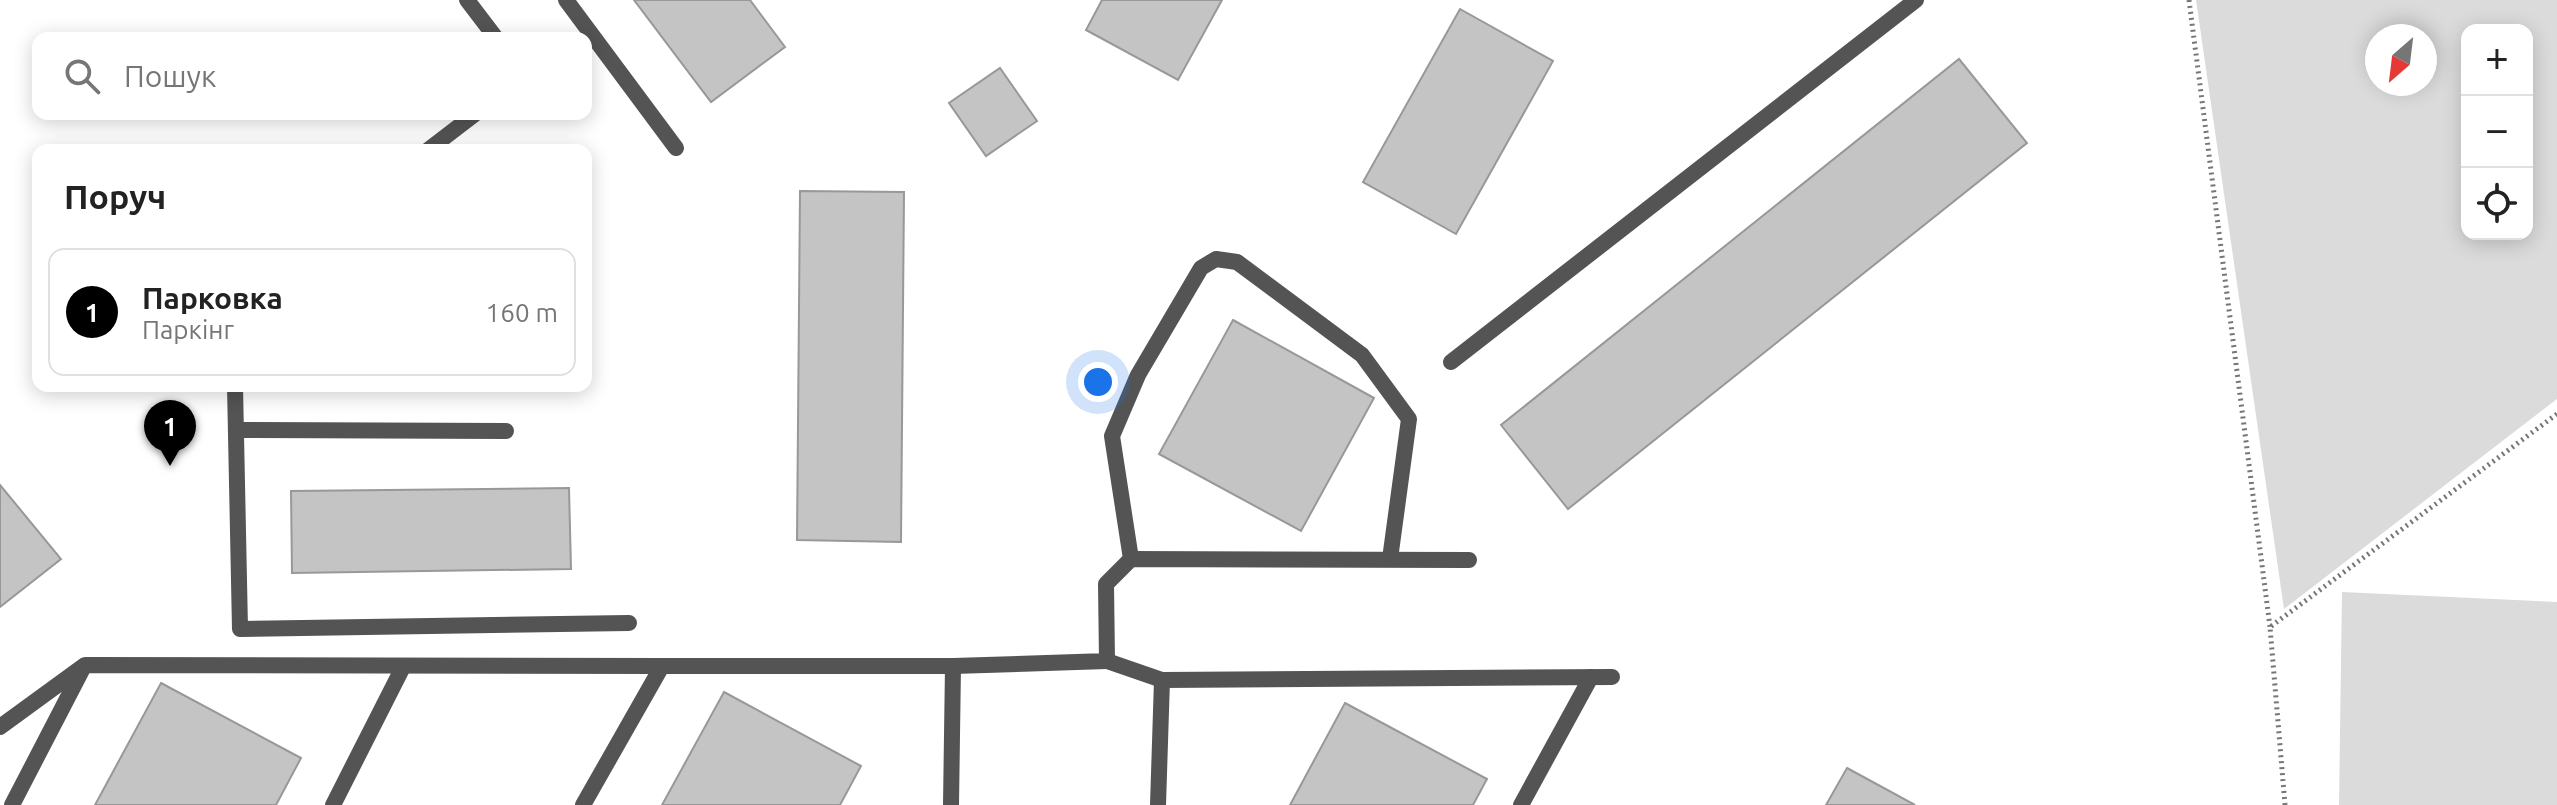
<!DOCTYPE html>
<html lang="uk">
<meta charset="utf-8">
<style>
body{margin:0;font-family:Ubuntu,sans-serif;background:#f2f2f2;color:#222}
.controls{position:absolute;right:24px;top:24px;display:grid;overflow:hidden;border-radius:16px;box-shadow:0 4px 20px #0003}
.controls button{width:72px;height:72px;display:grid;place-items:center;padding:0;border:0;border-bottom:2px solid #e0e0e0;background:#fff;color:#222;font:40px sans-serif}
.compass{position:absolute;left:2365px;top:24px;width:72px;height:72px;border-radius:50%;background:#fff;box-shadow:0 4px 20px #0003;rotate:208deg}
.you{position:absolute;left:1098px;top:382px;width:28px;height:28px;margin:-20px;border:6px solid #fff;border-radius:50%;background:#1a73e8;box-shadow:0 0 0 12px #1a73e833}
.badge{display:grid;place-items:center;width:52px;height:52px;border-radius:50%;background:#000;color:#fff;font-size:26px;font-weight:700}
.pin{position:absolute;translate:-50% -66px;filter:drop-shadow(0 2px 4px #0008)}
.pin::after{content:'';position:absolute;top:42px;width:28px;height:24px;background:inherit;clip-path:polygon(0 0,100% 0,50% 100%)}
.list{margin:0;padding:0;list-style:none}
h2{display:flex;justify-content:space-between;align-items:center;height:104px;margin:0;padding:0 32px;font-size:34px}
h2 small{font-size:26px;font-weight:400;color:#767676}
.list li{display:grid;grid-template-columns:52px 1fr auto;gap:24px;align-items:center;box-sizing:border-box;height:128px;margin:0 16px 16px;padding:0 16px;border:2px solid #e0e0e0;border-radius:16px}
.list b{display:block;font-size:30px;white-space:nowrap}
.list p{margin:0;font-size:26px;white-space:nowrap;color:#767676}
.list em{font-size:26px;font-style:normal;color:#767676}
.icon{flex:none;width:44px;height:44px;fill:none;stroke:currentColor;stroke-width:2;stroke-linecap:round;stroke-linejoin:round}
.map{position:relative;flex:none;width:2557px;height:805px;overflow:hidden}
.search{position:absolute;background:#fff;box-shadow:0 4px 20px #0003;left:32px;top:32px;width:560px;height:88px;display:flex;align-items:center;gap:20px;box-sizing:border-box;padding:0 28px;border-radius:16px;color:#767676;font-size:30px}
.panel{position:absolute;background:#fff;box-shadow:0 4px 20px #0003;left:32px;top:144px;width:560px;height:248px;border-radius:16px}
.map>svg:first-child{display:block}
</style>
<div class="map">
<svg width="2557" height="805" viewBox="0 0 2557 805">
<rect width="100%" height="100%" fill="#fff"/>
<g fill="#dbdbdb" fill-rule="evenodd">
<path d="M2196,0h361v399l-273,210zM2467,30h60v204h-60zM2377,36h48v48h-48z"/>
<polygon points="2342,592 2557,602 2557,805 2339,805"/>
</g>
<g fill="#c4c4c4" stroke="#989898" stroke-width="2">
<polygon points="634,0 750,0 785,47 711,102"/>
<polygon points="1102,0 1222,0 1178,80 1086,30"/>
<polygon points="1460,9 1553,61 1456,234 1363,182"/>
<polygon points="1959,59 2027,143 1568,509 1501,425"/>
<polygon points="1000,68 1037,121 986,156 949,103"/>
<polygon points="800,191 904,192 901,542 797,540"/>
<polygon points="1233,320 1374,398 1301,531 1159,454"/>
<polygon points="0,485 61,559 0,607"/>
<polygon points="569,488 571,569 292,573 291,491"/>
<polygon points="161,683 301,758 276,805 95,805"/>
<polygon points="724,692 861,766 840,805 662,805"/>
<polygon points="1345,703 1487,779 1473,805 1290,805"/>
<polygon points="1847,768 1915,805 1826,805"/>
</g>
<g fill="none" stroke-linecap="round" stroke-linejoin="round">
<g stroke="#767676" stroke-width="5" stroke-dasharray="2 4" stroke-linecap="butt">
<polyline points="2189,0 2270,627"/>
<polyline points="2285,805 2270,627 2557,414"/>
</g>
<g stroke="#545454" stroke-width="16">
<polyline points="467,0 496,38"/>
<polyline points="566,0 676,148"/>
<polyline points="428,150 475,114"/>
<polyline points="1451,362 1916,0"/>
<polyline points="235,386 240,629 629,623"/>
<polyline points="236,430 506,431"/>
<polyline points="1131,559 1112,436 1138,375 1201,268 1216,259 1237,262 1362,355 1409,419 1390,559"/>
<polyline points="1107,661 1162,680 1612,677"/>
<polyline points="0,727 85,665 662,666"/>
<polyline points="12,805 82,670"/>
<polyline points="333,805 403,667"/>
<polyline points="583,805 662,666 953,666 1107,661 1106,584 1131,559 1469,560"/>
<polyline points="951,805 953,666"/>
<polyline points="1158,805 1162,680"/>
<polyline points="1521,805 1591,677"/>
</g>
</g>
</svg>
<div class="controls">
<button>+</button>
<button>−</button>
<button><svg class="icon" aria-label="locate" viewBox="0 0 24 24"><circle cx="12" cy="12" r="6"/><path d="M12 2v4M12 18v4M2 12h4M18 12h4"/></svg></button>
</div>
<svg class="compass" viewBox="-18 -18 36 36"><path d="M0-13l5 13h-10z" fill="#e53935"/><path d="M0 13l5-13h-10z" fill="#767676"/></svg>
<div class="you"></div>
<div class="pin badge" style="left:170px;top:466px">1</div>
<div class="search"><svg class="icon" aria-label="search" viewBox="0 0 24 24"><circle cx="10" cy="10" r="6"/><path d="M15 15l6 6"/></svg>Пошук</div>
<section class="panel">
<h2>Поруч<small></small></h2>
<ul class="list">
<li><span class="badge">1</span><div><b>Парковка</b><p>Паркінг</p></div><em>160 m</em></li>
</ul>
</section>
</div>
